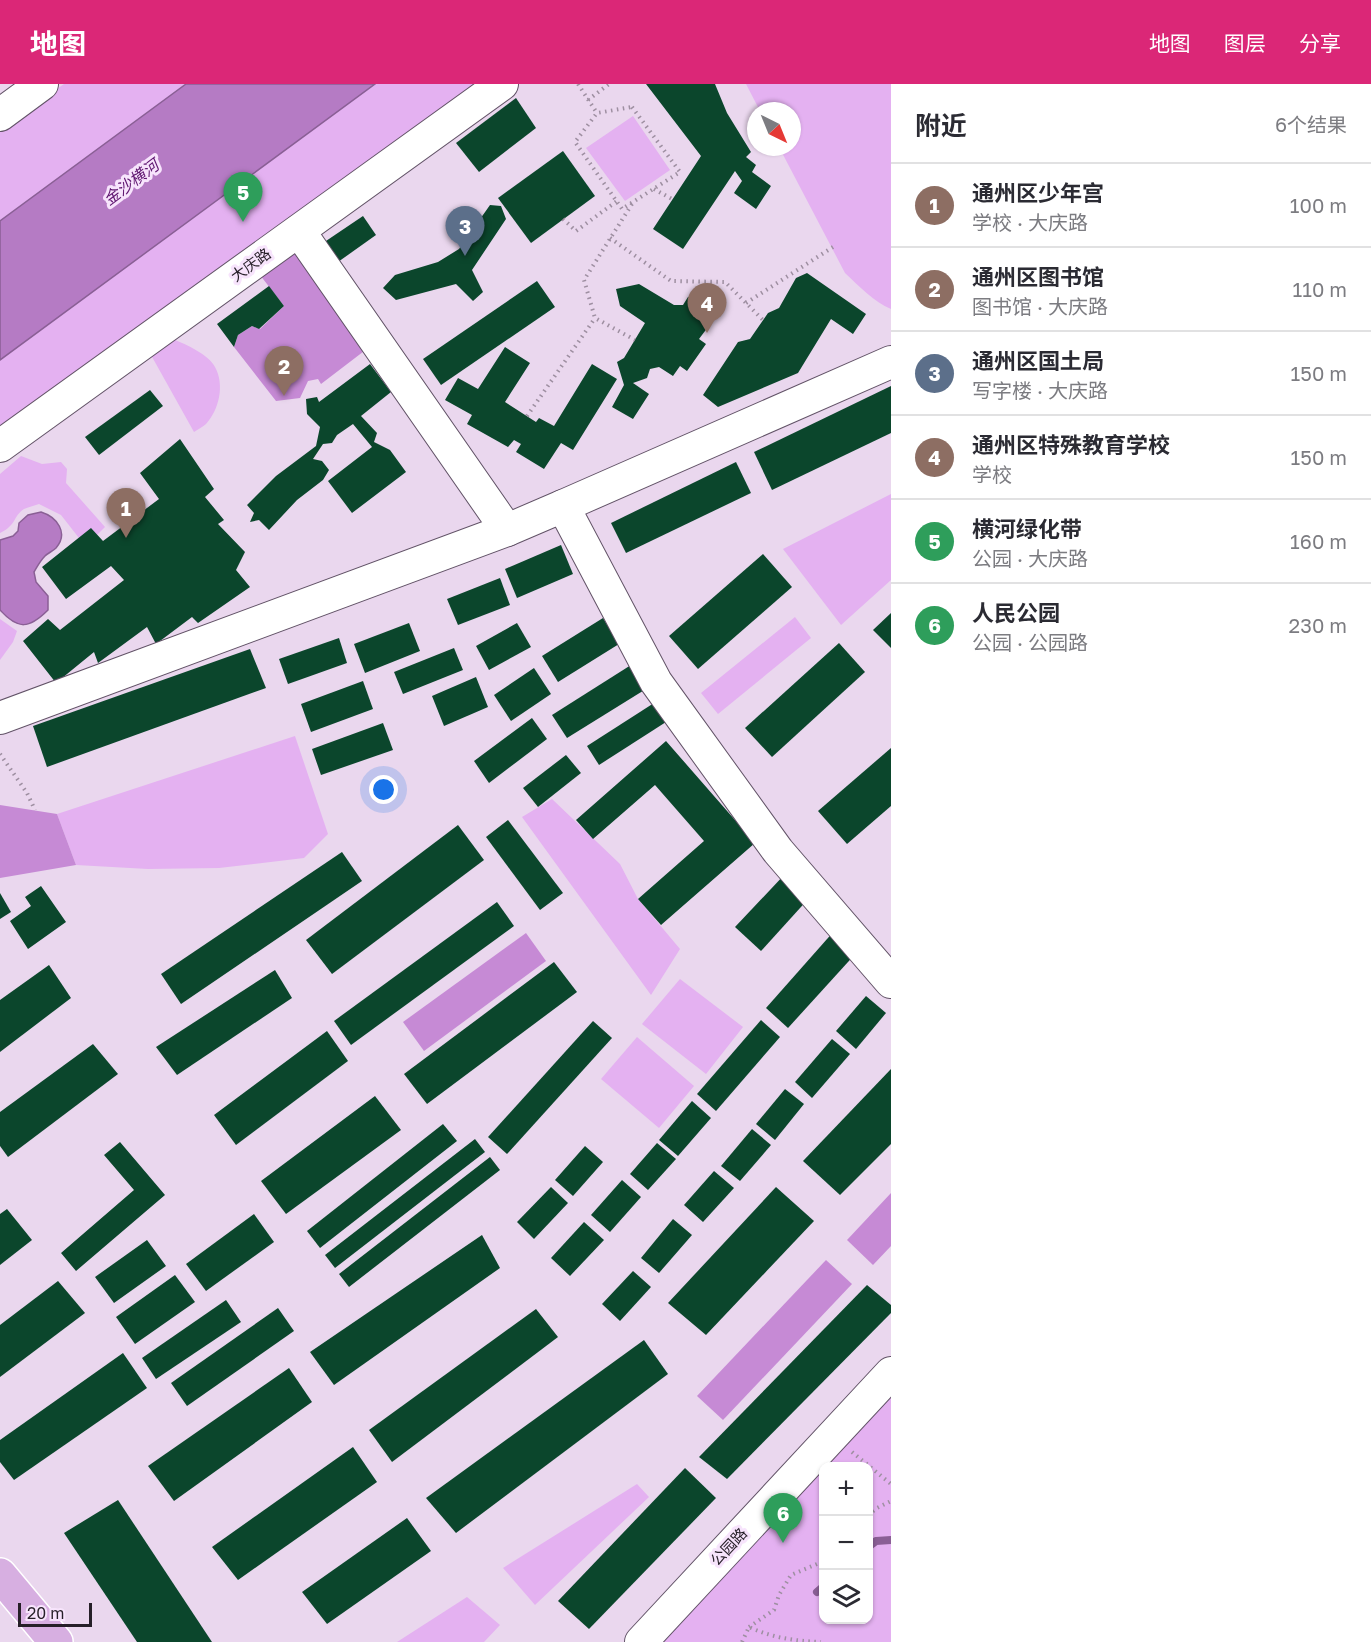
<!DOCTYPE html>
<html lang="zh">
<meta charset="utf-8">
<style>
body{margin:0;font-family:"Golos Text","Noto Sans SC",sans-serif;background:#f7f7f7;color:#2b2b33}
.controls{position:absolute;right:18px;bottom:18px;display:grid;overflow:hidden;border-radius:12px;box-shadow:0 2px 4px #0004}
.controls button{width:54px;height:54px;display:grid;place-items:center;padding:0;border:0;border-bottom:2px solid #e1e1e2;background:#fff;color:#2b2b33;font:30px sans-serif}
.compass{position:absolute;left:747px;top:18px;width:54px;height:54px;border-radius:50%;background:#fff;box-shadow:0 2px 4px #0004;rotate:137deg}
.scale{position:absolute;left:18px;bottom:15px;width:74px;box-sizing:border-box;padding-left:6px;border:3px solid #261f28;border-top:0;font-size:16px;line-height:21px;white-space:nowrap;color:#261f28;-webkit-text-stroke:4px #f7e4fc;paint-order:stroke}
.you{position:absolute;left:384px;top:706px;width:21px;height:21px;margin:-15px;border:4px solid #fff;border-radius:50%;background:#1a73e8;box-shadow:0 0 0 9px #1a73e833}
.badge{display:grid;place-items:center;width:39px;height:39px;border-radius:50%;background:#db2777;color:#fff;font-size:20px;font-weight:700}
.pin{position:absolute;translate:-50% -50px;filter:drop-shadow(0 2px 3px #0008)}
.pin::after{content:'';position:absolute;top:32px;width:21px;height:18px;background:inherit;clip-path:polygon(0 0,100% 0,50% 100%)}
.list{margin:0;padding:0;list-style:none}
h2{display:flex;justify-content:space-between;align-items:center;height:78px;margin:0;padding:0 24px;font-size:26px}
h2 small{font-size:20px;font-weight:400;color:#7c7c81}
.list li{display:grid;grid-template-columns:39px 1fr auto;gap:18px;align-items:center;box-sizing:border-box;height:84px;padding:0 24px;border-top:2px solid #e1e1e2}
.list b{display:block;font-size:22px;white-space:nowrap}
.list p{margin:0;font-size:20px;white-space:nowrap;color:#7c7c81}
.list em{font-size:20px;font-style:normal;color:#7c7c81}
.icon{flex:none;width:33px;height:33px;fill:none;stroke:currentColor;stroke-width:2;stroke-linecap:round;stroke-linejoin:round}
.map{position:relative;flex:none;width:891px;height:1558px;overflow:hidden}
header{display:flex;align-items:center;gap:36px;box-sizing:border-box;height:84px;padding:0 30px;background:#db2777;color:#fff}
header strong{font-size:28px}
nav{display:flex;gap:33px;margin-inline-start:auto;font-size:21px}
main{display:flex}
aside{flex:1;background:#fff}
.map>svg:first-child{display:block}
</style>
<header>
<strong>地图</strong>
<nav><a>地图</a><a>图层</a><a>分享</a></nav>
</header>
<main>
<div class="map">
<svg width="891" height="1558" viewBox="0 0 891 1558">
<rect width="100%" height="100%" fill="#ead7ee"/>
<g fill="#e4b1f1" fill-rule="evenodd">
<polygon points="64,0 186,0 0,137 0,46"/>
<polygon points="375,0 482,0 0,362 0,276"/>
<path d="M746,0h145v225c-17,-7 -32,-23 -46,-36l-66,-126h13v-36h-32z"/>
<polygon points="633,32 670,86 625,117 586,64"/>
<path d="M173,255c14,6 35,15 42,28 10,18 4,43 -9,57 -3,3 -8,5 -12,8l-43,-77z"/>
<path d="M21,372l21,8 19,-2 6,7 -1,14 39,44 -8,8 -18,3 -18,-23 -22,-11c-5,2 -11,3 -15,5 -11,7 -7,16 -24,24v-59z"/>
<polygon points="891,410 891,496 841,541 783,465"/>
<polygon points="795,533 811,554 718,630 701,609"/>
<polygon points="0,535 17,547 13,558 0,576"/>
<polygon points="295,652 328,750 304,774 219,784 148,785 76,781 57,730"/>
<polygon points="552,715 620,780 638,815 680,865 651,911 522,733"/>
<polygon points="680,895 743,943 706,990 642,940"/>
<polygon points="637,953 694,1002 659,1044 601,995"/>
<path d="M891,1300v258h-242zM824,1382h44v154h-44z"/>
<polygon points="637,1400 649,1413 535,1521 503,1484"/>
<polygon points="467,1513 500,1541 484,1558 397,1558"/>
</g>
<g fill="#c68ad5">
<polygon points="302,161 372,261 321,300 318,295 308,297 300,314 276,317 234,263 238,251 252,242 260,245 284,222 260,191"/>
<polygon points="0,721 57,730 76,781 0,794"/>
<polygon points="526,849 546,877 424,967 403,938"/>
<polygon points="891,1109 891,1162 873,1181 847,1156"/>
<polygon points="826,1176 852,1200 723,1336 697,1312"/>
</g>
<g fill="#b57bc4" stroke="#8a5f95" stroke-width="1.5">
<polygon points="186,0 375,0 0,276 0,137"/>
<path d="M41,428c16,5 28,21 15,36 -3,3 -8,5 -11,8 -5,5 -8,11 -11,16l2,10 12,14v14c-19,19 -30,20 -48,0v-70l13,-4 5,-5 1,-8 9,-8z"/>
</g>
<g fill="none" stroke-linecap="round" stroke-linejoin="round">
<g stroke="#8a5f95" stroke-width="8">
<polyline points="868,1463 876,1457 891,1456"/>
<polyline points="817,1508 824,1502"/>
</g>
</g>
<g fill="#0b462c">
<polygon points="646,0 715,0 727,29 751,68 746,73 756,81 752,88 771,102 756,125 734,109 742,97 735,87 683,165 653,145 701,72"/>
<polygon points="516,14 536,44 479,88 456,59"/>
<polygon points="563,67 595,112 531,159 498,114"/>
<polygon points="490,121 501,122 506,135 472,186 483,208 473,217 456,200 396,216 383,204 395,191 438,178 459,165"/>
<polygon points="363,132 376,151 338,178 323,159"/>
<polygon points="807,189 866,230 853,250 831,235 798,289 718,323 703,311 738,258 750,255 768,229 779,224 796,194"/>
<polygon points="537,197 555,223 441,301 423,275"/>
<polygon points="639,200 674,221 683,221 688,213 711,208 714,235 699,255 706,260 687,287 680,282 673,292 659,283 650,285 647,294 633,299 649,310 633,335 612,323 624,301 617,278 624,274 645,239 620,222 616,205"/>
<polygon points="269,202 284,222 259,245 252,242 238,251 234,263 217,240"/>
<polygon points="505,263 530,279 505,318 536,338 539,334 554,342 592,280 617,295 573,366 561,359 544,385 516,368 521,360 514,356 508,363 467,340 472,331 445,316 458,294 478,305"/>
<polygon points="370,280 391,308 361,332 377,349 374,358 390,366 406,388 352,429 328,397 372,363 353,340 337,351 332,359 323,360 313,375 322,377 329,386 323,396 297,416 269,446 259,436 250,438 254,429 247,421 276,392 316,362 320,343 307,330 306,315 317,313 319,318"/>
<polygon points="891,302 891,349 772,406 754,368"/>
<polygon points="150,306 163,322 99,371 85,353"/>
<polygon points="180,355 214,405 205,413 224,436 218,440 245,468 236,486 250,503 198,539 192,533 156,560 147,543 98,579 94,568 56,599 23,557 48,535 60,546 124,496 111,482 66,515 42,483 91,444 103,457 159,415 140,389"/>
<polygon points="736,378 751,409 626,469 611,439"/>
<polygon points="561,461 573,490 517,514 505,485"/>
<polygon points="763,470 792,503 698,585 669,552"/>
<polygon points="500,494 510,521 458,541 447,515"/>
<polygon points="891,529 891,564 873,546"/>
<polygon points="603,534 619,560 558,598 542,572"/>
<polygon points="409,539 420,567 365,589 354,560"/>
<polygon points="517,539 531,563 489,586 476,562"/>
<polygon points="339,554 347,579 288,600 279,575"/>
<polygon points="839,559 865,588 772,673 745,644"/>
<polygon points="454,564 463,586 403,610 394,588"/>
<polygon points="250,565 266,604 47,683 33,642"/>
<polygon points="631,581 646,605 567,654 552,631"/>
<polygon points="534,584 551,610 511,637 494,611"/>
<polygon points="476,593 488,623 444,642 432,612"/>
<polygon points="363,597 373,625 311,648 301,620"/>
<polygon points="654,619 666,638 599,681 587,662"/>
<polygon points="532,634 547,655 489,699 474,677"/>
<polygon points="383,639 393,666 321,691 312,665"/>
<polygon points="666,657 755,759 661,841 638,815 704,757 655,701 593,755 576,736"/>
<polygon points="891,664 891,722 847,760 818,727"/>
<polygon points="566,671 581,689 538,723 523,704"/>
<polygon points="508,736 563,809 540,826 486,753"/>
<polygon points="458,741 484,776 332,890 306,856"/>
<polygon points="342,768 362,797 181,920 161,890"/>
<polygon points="785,790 810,813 761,867 735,843"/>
<polygon points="41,802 66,838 28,865 10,837 31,822 25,813"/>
<polygon points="0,809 11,828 0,835"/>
<polygon points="497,818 514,842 351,961 334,937"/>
<polygon points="835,846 858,867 788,944 766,924"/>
<polygon points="554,878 577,908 427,1020 404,990"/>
<polygon points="49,881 71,914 0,968 0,916"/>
<polygon points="275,886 292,914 177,991 156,963"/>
<polygon points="866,912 886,929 856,965 836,947"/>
<polygon points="761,936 780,953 716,1027 697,1010"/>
<polygon points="593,937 612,954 507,1070 488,1053"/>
<polygon points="327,947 348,977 236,1061 214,1031"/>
<polygon points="832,955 850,970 812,1014 795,998"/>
<polygon points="93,960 118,990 8,1073 0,1062 0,1028"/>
<polygon points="891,985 891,1060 840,1111 803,1077"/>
<polygon points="785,1005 804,1020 775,1056 756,1040"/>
<polygon points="375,1012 401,1046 286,1130 261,1097"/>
<polygon points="692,1017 711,1034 678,1072 659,1056"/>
<polygon points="443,1040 457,1057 320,1164 307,1147"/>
<polygon points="752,1045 771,1061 740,1097 721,1082"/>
<polygon points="475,1055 485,1068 335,1184 325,1171"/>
<polygon points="120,1058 165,1111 76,1187 61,1169 134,1106 104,1071"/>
<polygon points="657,1059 676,1075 648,1106 630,1090"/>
<polygon points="585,1062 603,1078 573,1112 555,1096"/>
<polygon points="490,1073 500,1086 349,1203 339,1190"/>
<polygon points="714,1087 734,1104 703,1138 684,1121"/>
<polygon points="622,1096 641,1113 610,1148 591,1131"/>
<polygon points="551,1103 568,1119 534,1155 517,1138"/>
<polygon points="776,1103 814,1137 706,1251 668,1219"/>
<polygon points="7,1125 32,1156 0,1181 0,1130"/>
<polygon points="254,1130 274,1158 206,1207 186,1180"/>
<polygon points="673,1135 692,1151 659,1189 641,1174"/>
<polygon points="584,1138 604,1156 570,1192 551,1174"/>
<polygon points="482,1151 500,1184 334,1301 310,1268"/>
<polygon points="147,1156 166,1182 114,1219 95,1193"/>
<polygon points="633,1187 651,1203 620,1237 602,1220"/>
<polygon points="175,1191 195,1218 135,1260 116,1233"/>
<polygon points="58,1197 85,1229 0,1293 0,1241"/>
<polygon points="867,1201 891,1221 891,1229 727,1395 699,1373"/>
<polygon points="226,1216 241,1238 156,1295 142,1274"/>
<polygon points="278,1224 294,1247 187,1322 171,1299"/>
<polygon points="536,1225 558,1253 392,1378 369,1346"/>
<polygon points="644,1256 668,1290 456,1449 426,1414"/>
<polygon points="123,1269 147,1304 14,1396 0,1378 0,1356"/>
<polygon points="289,1284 312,1318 174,1417 148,1382"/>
<polygon points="353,1363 377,1398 238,1496 212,1463"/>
<polygon points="685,1384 716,1414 589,1545 558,1517"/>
<polygon points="118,1416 212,1558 137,1558 64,1449"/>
<polygon points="407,1434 431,1467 327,1540 302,1508"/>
</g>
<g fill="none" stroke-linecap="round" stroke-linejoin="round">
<g stroke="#625367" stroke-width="34">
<g id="minor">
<polyline points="0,31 42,0"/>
<polyline points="299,147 507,446 563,422 656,598 778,767 891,898"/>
<polyline points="0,362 502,0"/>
<polyline points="563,422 891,278"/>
<polyline points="0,634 507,446"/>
<polyline points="641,1558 891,1289"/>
</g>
</g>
<g stroke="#fff" stroke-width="36">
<polyline id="major" points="0,1491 56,1558"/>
</g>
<g stroke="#9e8fa1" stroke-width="4" stroke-dasharray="1.5 4.5" stroke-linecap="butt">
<polyline points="578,0 597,29"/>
<polyline points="588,16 609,0"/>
<polygon points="632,23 680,88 622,125 575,58 597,29"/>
<polyline points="654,105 672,115"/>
<polyline points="632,120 584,196 595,234 635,256"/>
<polyline points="563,135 576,147 617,117"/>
<polyline points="610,154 671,197 725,198 763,236"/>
<polyline points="746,219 833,163"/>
<polyline points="527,332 595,234"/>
<polyline points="0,670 27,709 35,726"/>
<polyline points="852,1368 891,1400"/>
<polyline points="868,1431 877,1424 891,1417"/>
<polyline points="749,1543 774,1526 779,1511 791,1491 824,1477"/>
<path d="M742,1558l7,-15c24,11 46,14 72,15"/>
</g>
<use href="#minor" stroke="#fff" stroke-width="32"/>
<use href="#major" stroke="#d7afe1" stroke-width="33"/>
</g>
<g text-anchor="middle" stroke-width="6" stroke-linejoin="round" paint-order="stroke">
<g font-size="15" fill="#261f28" stroke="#f7e4fc">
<text transform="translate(251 181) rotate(-36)" y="5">大庆路</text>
<text transform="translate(729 1463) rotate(-47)" y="5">公园路</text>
</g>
<g font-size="16" font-style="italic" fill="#5f1670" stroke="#f7e4fc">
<text transform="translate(131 98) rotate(-37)" y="6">金沙横河</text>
</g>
</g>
</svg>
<div class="controls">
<button>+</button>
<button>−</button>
<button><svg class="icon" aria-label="layers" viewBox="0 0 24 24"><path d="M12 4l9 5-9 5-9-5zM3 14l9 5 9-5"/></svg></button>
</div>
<svg class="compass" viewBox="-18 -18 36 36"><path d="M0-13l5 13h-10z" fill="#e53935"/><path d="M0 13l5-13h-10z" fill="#7c7c81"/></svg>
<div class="scale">20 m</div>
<div class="you"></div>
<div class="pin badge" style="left:126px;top:454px;background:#8d6e63">1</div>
<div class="pin badge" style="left:284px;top:312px;background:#8d6e63">2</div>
<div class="pin badge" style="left:465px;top:172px;background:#5c6f8a">3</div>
<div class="pin badge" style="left:707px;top:249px;background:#8d6e63">4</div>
<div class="pin badge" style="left:243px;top:138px;background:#2e9e5b">5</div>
<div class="pin badge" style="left:783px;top:1459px;background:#2e9e5b">6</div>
</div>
<aside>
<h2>附近<small>6个结果</small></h2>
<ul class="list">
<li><span class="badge" style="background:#8d6e63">1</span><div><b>通州区少年宫</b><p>学校 · 大庆路</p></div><em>100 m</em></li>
<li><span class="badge" style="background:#8d6e63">2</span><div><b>通州区图书馆</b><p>图书馆 · 大庆路</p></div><em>110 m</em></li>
<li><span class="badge" style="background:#5c6f8a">3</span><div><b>通州区国土局</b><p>写字楼 · 大庆路</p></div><em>150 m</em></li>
<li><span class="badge" style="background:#8d6e63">4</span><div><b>通州区特殊教育学校</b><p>学校</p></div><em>150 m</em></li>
<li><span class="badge" style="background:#2e9e5b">5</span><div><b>横河绿化带</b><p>公园 · 大庆路</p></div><em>160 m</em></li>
<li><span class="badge" style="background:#2e9e5b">6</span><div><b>人民公园</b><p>公园 · 公园路</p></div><em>230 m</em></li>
</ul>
</aside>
</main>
